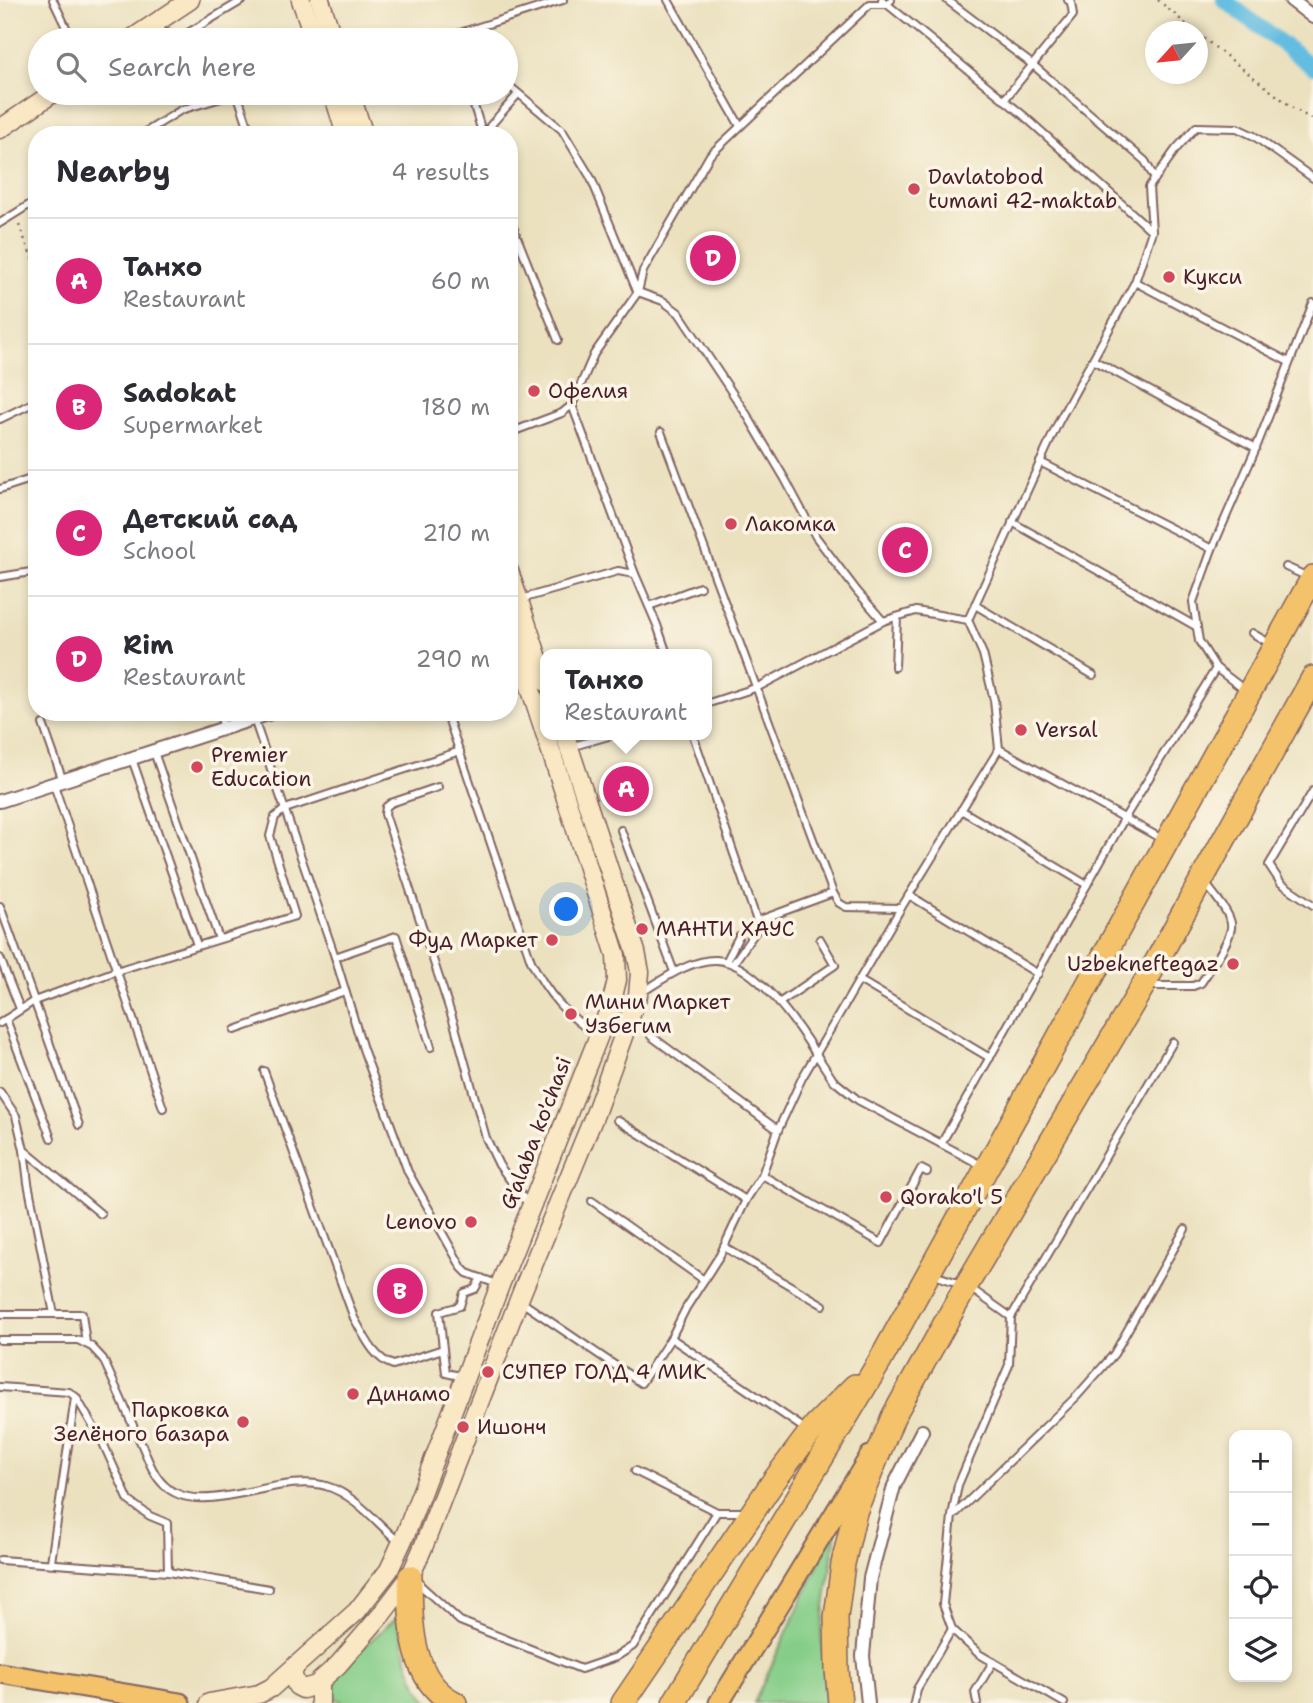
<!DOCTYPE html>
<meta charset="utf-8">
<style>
body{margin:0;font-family:"Shantell Sans",sans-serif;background:#f7f7f7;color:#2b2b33}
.controls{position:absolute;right:21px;bottom:21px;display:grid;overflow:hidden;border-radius:14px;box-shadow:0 4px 10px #0003}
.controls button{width:63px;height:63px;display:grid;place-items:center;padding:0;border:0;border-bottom:2px solid #e1e1e2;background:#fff;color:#2b2b33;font:35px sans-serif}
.compass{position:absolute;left:1145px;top:21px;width:63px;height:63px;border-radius:50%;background:#fff;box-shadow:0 4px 10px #0003;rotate:243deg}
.you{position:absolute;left:567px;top:910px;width:24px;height:24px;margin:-18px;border:5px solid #fff;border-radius:50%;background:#1a73e8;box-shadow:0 0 0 10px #1a73e833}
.badge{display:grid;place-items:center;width:46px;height:46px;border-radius:50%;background:#db2777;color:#fff;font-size:23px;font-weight:700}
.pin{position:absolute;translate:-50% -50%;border:4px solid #fff;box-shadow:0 2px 7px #0006}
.popup{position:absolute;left:540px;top:649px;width:172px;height:91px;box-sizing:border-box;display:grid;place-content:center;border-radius:14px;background:#fff;filter:drop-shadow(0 2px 5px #0005);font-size:23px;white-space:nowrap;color:#7c7c81}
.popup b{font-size:26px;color:#2b2b33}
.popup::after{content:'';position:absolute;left:50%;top:100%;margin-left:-14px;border:14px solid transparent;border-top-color:#fff}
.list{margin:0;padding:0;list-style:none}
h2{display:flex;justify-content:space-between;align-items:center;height:91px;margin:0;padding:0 28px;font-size:30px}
h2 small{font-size:23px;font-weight:400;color:#7c7c81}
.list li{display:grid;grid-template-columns:46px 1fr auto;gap:21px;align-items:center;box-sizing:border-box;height:126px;padding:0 28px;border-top:2px solid #e1e1e2}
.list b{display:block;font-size:26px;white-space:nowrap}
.list p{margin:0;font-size:23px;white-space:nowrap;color:#7c7c81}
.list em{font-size:23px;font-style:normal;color:#7c7c81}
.icon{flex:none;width:38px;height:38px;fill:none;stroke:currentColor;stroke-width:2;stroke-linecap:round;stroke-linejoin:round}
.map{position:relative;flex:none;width:1313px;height:1703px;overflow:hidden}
.search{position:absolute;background:#fff;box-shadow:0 4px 10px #0003;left:28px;top:28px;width:490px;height:77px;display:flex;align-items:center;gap:18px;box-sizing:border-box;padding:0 24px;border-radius:38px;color:#7c7c81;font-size:26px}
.panel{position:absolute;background:#fff;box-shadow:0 4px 10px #0003;left:28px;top:126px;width:490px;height:595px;border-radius:28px}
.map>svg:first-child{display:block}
</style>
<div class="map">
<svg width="1313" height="1703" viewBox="0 0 1313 1703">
<rect width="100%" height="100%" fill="#fcf5e5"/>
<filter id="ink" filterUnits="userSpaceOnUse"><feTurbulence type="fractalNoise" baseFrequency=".0143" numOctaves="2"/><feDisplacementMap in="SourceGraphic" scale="14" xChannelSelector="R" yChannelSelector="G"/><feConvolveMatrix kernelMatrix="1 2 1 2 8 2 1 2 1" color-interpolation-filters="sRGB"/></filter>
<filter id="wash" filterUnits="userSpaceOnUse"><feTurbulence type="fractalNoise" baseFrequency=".00686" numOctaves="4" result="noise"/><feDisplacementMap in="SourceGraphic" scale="28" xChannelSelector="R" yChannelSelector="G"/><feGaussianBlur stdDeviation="1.57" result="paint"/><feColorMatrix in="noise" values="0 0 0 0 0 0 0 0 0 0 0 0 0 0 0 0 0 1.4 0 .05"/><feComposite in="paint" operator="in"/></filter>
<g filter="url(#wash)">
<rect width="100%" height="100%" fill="#ebe1bf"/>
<g fill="#85cd88" stroke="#68765a" stroke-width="2">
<polygon points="837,1524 821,1635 827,1703 754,1703"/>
<path d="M398,1616c6,32 10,61 31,87h-84l-16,-7 2,-20z"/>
</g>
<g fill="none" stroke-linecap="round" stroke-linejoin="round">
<polyline stroke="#64bde1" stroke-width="16" points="1224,0 1313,67"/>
</g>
</g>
<g filter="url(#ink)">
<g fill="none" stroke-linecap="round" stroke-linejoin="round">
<g stroke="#82635f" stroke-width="10">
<g id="lane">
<polyline points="53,0 72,40"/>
<polyline points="668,0 740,126"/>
<polyline points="882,0 1023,115 1152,231"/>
<polyline points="947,0 1033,65 1145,161 1155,179"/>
<polyline points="154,29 173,35 186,34 243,0"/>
<polyline points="438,40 563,0"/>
<polyline points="452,40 451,35 456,40"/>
<polyline points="506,83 562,130 591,178 637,291"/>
<polyline points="237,93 251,135"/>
<polyline points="470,93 483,135"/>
<polyline points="1004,100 1073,15 1071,2 1068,0"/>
<polyline points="141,135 181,110 238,93"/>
<polyline points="489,135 490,126 518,94"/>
<polyline points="509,217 558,340"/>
<polyline points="0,223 37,200"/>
<polyline points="1135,282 1289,362"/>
<polyline points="638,292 643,271 710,155 870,4 887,4 891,0"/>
<polyline points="1093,360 1256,448"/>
<polyline points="572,405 635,574"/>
<polyline points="0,419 37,401"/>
<polyline points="661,432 833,893 839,903 846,907 901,908"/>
<polyline points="509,433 562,413 572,405 594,354 638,292 663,301 679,313 747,415 785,479 816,537 857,591 883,621"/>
<polyline points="1040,462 1212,549"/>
<polyline points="0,489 37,477"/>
<polyline points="1012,522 1197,627"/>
<polyline points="1286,567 1306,576"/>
<polyline points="0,577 37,571"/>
<polyline points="521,599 618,571 635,574 657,625 667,654"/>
<polyline points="975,605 1093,675"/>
<polyline points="649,606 700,587"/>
<polyline points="968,620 1059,421 1135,282 1152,231 1149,187 1176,149 1196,127 1237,128 1254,136 1313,178"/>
<polyline points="1252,633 1271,644"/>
<polyline points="895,667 897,617"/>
<polyline points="1246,691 1216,668 1199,641 1193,602 1212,549 1256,448 1313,303"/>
<polyline points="219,712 224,728"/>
<path d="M446,712l85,249c18,36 34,52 66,75"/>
<polyline points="254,719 335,957 363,1049 408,1172 462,1268 467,1273 497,1284"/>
<polyline points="43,724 63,781"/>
<polyline points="693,735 757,921 756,931 733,964"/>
<polyline points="570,747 612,735"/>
<polyline points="999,749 1162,839"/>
<polyline points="154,752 219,939"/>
<polyline points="132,759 197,945"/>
<polyline points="54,785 163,1108"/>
<polyline points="438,787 391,803 386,807 385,814 454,1023 486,1138 499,1165 528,1204"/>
<polyline points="1313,791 1269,865 1281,883 1313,905"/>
<polyline points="961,810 1087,885"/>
<polyline points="621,830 674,972"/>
<polyline points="909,895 1038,974"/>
<polyline points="0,906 79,1125"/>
<polyline points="757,921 833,893"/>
<polyline points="335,957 396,936 431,1047"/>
<polyline points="0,958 20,1009"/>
<polyline points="726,962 739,936"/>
<polyline points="859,980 990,1058"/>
<path d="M1149,986h44l8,-3c8,-13 33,-46 30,-60 -3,-13 -17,-28 -25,-39"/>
<path d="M642,992c20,-12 49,-33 74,-32 39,2 81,64 100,94l85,-146 98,-159 -5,-49 -11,-46 -15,-34 -52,-9 -33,10 -125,66 -52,17"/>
<polyline points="779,1003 835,965 820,939"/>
<polyline points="6,1019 51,1138"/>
<polyline points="0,1023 34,1001 116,971 295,916 270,836 275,817 285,809 460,751"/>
<polyline points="235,1030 345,991"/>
<polyline points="651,1036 778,1130"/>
<path d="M264,1071l90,247c10,17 19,40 39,47l50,-16 3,24 18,4"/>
<polyline points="0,1092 16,1116 24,1150 28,1183 54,1314"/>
<polyline points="617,1120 746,1200"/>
<polyline points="941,1144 1124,819 1216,668"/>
<polyline points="24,1150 101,1214"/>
<polyline points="762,1175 881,1243 921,1169 927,1172"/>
<polyline points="592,1201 704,1280"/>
<polyline points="724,1247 823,1305"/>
<polyline points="934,1275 961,1284"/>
<polyline points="970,1288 1011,1317 1009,1365 958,1485 952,1516 943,1604 952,1629 979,1654 1064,1703"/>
<polyline points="520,1301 641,1383 671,1338 805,1429"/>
<polyline points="0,1314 82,1314 86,1343"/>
<polyline points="1011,1317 1173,1042"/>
<polyline points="671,1338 686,1308 720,1255 746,1200 762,1175 778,1130 802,1078 816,1054 833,1080 858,1100 983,1166"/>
<path d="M0,1340h78l14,7 11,12c13,28 25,56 38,84 6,14 12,32 23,42 37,36 116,-14 162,1 28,8 51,37 72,55"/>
<polyline points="443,1349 439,1312 460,1306 464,1293 475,1289 481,1278"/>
<polyline points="0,1387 69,1392 76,1397 103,1443 129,1501 150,1516 167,1523 168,1572 269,1589"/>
<polyline points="635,1471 717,1512"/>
<polyline points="954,1515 1077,1396 1114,1354 1185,1229"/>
<polyline points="0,1560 168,1572"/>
<polyline points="51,1562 75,1398"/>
<polyline points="420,1582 420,1585 460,1621 581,1669 616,1657 633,1646 717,1512 745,1512"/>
<polyline points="914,1703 917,1689 952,1629"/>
<polyline points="977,1703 975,1692 993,1662"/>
</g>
</g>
<g stroke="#82635f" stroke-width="16">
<g id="street">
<polyline points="1291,0 1313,17"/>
<polyline points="0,801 274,712"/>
<polyline points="868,1703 863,1656 870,1578 894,1486 922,1431"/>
</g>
</g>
<g stroke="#82635f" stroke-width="21">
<g id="secondary">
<polyline points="301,0 315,40"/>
<polyline points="320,0 333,40"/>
<polyline points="130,40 190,0"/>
<polyline points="333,93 346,135"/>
<polyline points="350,93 364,135"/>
<polyline points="0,129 53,93"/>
<polyline points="509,571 546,682"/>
<polyline points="296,1665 292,1674 297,1686 303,1689 320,1684"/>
<path d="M209,1703l50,-9 12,-6 86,-77 32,-41 17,-37 94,-248 111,-280 6,-25 -1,-25c-36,-110 -69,-221 -107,-330"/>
<polyline points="320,1703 320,1681 338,1665 381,1615 410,1577 424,1545 522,1292 595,1114 638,995 640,972 636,952 565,735"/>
</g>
</g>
<g stroke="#82635f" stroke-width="23">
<g id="primary">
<polyline points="0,1673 180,1703"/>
<polyline points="719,1703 870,1456"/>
</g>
</g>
<g stroke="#82635f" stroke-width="26">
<g id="highway">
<path d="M410,1577c1,43 -1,104 45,126"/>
<polyline points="623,1703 773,1482 815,1426 855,1386"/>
<polyline points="674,1703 880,1361 1313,577"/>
<polyline points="840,1703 837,1670 836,1617 843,1564 855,1512 893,1417 966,1286 1143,986 1313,678"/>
</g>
</g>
<g stroke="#82635f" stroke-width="2.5" stroke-dasharray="2 5" stroke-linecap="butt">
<polyline points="1158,0 1195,32"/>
<polyline points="1198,34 1293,108 1313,120"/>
<polyline points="19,225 37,271"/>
</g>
<use href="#lane" stroke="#fff" stroke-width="6"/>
<use href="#street" stroke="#fff" stroke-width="12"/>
<use href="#secondary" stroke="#fae7c3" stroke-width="18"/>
<use href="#primary" stroke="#f3c26a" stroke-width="19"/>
<use href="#highway" stroke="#f3c26a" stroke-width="23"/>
</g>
</g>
<g fill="#d1495b" stroke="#fcf5e5" stroke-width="2.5">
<circle cx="914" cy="189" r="7"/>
<circle cx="1169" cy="277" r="7"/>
<circle cx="534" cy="391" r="7"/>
<circle cx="731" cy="524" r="7"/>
<circle cx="1021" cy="730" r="7"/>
<circle cx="197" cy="767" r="7"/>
<circle cx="642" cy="929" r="7"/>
<circle cx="552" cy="940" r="7"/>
<circle cx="1233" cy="964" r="7"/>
<circle cx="571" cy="1014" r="7"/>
<circle cx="886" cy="1197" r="7"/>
<circle cx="471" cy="1222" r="7"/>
<circle cx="488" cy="1372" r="7"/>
<circle cx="353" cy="1394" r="7"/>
<circle cx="243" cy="1422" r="7"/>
<circle cx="463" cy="1427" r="7"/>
</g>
<g text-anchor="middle" stroke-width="7" stroke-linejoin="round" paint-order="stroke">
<g font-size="21" fill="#4a1f2b" stroke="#fcf5e5" text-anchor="start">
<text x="928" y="184">Davlatobod<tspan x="928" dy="24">tumani 42-maktab</tspan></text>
<text x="1183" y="284">Кукси</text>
<text x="548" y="398">Офелия</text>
<text x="745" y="531">Лакомка</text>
<text x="1035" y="737">Versal</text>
<text x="211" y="762">Premier<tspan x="211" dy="24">Education</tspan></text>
<text x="656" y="936">МАНТИ ХАУС</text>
<text x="538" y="947" text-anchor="end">Фуд Маркет</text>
<text x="1219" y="971" text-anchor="end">Uzbekneftegaz</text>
<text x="585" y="1009">Мини Маркет<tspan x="585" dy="24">Узбегим</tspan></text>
<text x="900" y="1204">Qorako'l 5</text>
<text x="457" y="1229" text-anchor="end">Lenovo</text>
<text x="502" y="1379">СУПЕР ГОЛД 4 МИК</text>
<text x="367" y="1401">Динамо</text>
<text x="229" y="1417" text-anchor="end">Парковка<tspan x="229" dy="24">Зелёного базара</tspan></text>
<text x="477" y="1434">Ишонч</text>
</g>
<g font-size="21" fill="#4a1f2b" stroke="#fcf5e5">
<text transform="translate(536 1133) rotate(-69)" y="7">G'alaba ko'chasi</text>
</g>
</g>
</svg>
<div class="controls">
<button>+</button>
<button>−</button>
<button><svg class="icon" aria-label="locate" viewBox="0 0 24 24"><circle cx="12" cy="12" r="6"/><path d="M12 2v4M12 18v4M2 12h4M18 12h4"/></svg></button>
<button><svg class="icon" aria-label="layers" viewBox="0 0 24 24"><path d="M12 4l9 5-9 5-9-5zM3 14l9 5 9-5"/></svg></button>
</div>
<svg class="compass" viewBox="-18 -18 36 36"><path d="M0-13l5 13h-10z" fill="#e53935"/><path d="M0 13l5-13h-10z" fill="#7c7c81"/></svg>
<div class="you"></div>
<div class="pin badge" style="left:626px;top:789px">A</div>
<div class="popup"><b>Танхо</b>Restaurant</div>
<div class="pin badge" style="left:400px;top:1291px">B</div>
<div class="pin badge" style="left:905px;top:550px">C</div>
<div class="pin badge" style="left:713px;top:258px">D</div>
<div class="search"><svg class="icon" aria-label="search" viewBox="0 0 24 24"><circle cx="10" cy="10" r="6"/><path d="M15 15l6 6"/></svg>Search here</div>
<section class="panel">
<h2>Nearby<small>4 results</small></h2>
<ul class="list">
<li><span class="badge">A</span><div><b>Танхо</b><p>Restaurant</p></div><em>60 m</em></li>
<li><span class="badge">B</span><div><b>Sadokat</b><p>Supermarket</p></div><em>180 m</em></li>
<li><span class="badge">C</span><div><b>Детский сад</b><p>School</p></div><em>210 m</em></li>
<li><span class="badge">D</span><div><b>Rim</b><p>Restaurant</p></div><em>290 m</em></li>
</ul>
</section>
</div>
